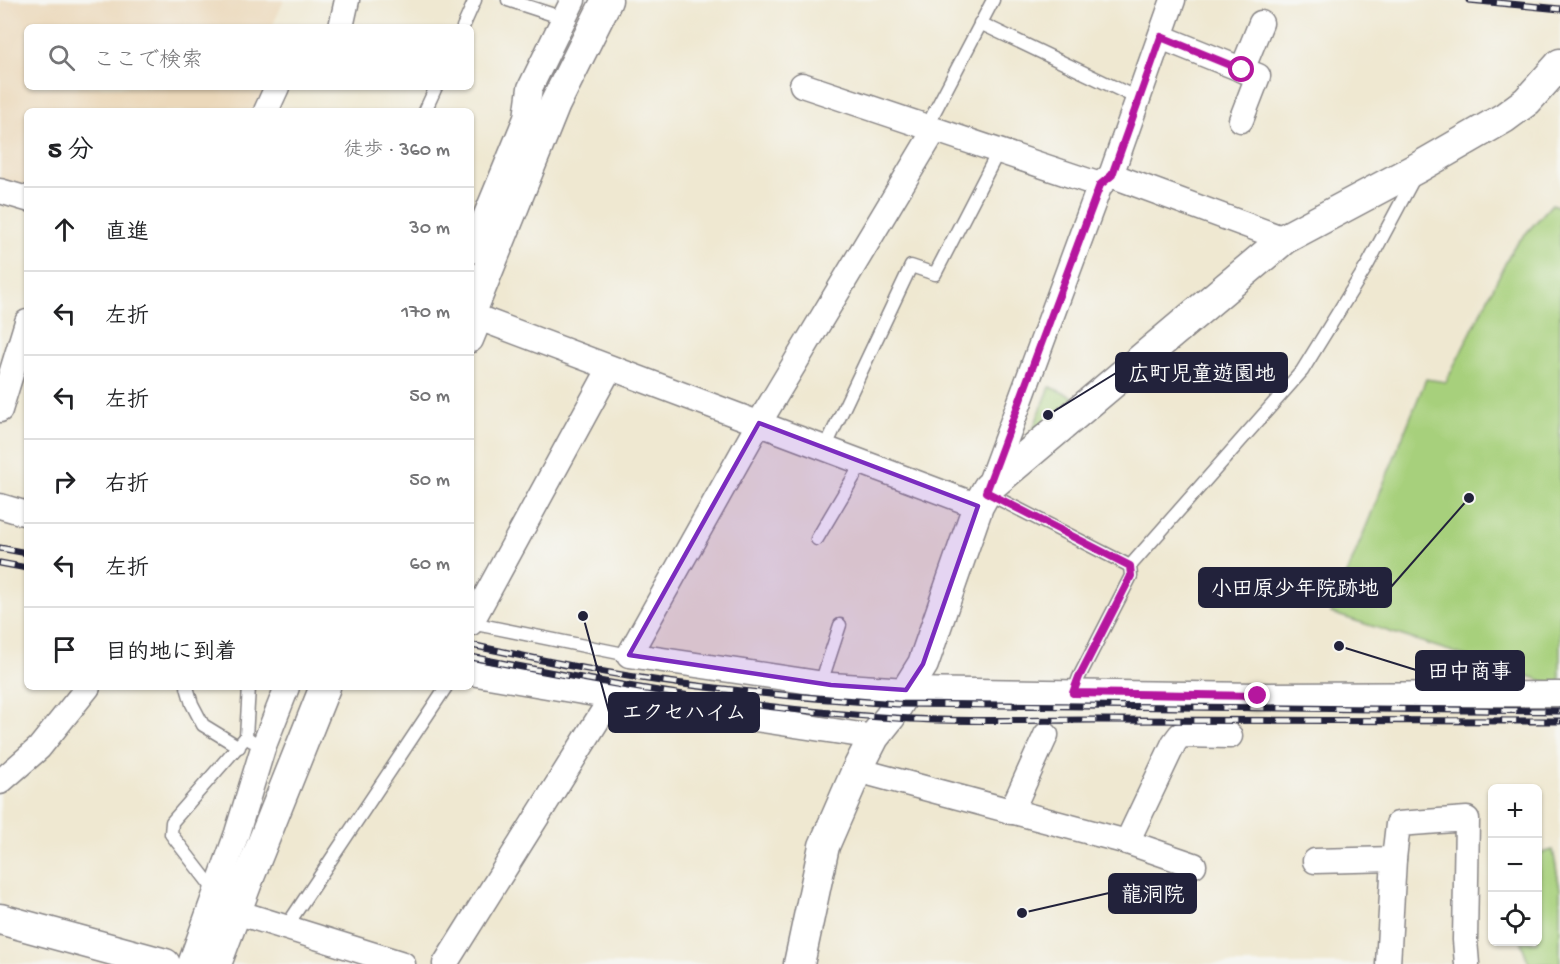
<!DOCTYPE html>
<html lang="ja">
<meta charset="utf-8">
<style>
body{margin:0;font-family:"Gochi Hand","Klee One",sans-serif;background:#f2f2f2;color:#202124}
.controls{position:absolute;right:18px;bottom:18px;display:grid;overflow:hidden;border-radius:9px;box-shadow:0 2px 4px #0004}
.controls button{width:54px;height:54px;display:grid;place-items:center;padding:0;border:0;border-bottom:2px solid #e0e0e0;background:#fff;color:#202124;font:30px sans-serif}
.stop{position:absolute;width:18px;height:18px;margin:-14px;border:4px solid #b5179e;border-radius:50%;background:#fff}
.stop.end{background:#b5179e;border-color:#fff;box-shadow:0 2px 6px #0008}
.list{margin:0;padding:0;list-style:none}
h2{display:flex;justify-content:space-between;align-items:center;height:78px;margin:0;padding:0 24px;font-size:26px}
h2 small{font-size:20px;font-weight:400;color:#757577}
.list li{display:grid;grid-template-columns:39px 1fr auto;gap:18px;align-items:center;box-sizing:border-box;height:84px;padding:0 24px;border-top:2px solid #e0e0e0}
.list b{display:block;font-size:22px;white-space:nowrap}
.list em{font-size:20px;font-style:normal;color:#757577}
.icon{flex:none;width:33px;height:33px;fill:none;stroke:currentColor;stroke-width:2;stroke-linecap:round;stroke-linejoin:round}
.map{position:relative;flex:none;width:1560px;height:964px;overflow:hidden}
.search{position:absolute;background:#fff;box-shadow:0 2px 4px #0004;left:24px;top:24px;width:450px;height:66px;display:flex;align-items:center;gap:15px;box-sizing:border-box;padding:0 21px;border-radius:9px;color:#757577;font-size:22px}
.panel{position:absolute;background:#fff;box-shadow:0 2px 4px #0004;left:24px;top:108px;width:450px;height:582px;border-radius:9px}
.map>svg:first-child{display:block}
</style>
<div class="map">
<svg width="1560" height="964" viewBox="0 0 1560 964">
<rect width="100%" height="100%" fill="#f6f6f2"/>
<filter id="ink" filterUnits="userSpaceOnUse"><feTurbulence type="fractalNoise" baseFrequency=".0167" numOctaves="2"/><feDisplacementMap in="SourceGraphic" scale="12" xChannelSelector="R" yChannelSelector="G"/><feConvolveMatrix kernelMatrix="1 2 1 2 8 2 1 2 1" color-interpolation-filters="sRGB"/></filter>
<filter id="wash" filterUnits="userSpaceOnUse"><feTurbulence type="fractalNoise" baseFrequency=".008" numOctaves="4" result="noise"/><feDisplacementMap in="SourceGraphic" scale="24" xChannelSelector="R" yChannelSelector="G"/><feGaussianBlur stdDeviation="1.35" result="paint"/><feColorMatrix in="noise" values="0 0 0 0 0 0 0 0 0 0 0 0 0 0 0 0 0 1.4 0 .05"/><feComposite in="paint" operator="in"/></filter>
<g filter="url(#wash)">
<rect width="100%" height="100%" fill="#efe8d1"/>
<polygon fill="#ebd8ba" points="0,0 284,0 272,27 27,27 27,87 268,87 259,111 27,111 27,189 0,181"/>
<g fill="#a7d07b" stroke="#64795b" stroke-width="1.5">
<polygon points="1552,204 1560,207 1560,684 1553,684 1331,613 1426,379 1446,382 1513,248"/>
<polygon points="1050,387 1076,398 1027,443"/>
<polygon points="1553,850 1560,889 1560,964 1529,964 1521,942 1538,942 1538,854"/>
</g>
</g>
<g filter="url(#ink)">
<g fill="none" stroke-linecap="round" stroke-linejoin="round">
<g stroke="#888586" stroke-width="15">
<g id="service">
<polyline points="508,0 563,18"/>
<polyline points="980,23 1139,99"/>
<polyline points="463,27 475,0"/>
<polyline points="425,111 436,87"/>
<polyline points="926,128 993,0"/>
<polyline points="825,448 911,266 935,274 998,152"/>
<polyline points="987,493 1130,566"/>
<polyline points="817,539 862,463"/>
<polyline points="471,623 629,655"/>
<polyline points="821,683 840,625"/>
<polyline points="187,687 192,704 203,725 239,747"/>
<polyline points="249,687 246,737 252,741"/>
<polyline points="1073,693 1079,677 1131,576 1130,566 1302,371 1368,264 1415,176"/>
<polyline points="215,891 171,834 172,822 246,737"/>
<polyline points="286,927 446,687"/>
</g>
</g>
<g stroke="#888586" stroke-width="27">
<g id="minor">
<polyline points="341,27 347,0"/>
<polyline points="1161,37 1258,76 1241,120"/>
<polyline points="1242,70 1261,23"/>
<polyline points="802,85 1100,185"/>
<polyline points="266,111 277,87"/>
<polyline points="934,131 759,423 629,655 831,685 906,690 1258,695 1560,694"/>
<polyline points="1111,175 1284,239"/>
<polyline points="0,191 27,199"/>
<polyline points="471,251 526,118 530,88 573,0"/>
<polyline points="471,315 978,506"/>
<polyline points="471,340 480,318"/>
<polyline points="0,410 27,322"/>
<polyline points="988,488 1100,185 1111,175 1173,0"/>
<polyline points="0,506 27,514"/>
<polyline points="471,623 610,368"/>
<polyline points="471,673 612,697 874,737"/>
<polyline points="857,770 1127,842 1194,865"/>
<polyline points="0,782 39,748 88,687"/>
<polyline points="1011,812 1046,735"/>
<polyline points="1127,842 1174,743 1180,735 1230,736"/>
<polyline points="1315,861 1394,859"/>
<polyline points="249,916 403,964"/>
<polyline points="190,964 237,833 263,748 287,687"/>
<polyline points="445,964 612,697"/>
<polyline points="1388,964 1394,859 1398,824 1467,819 1465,940 1467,964"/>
</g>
</g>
<g stroke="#888586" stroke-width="33">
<g id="tertiary">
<polyline points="471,312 555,104 607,0"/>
<polyline points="0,919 165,964"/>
<polyline points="216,964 247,882 325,687"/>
<polyline points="799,964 824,846 857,770 874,737 890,717 923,664 978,506 988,488 1284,239 1419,167 1504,118 1527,101 1560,64"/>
</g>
</g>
<use href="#service" stroke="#fff" stroke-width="12"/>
<use href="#minor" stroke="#fff" stroke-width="24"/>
<use href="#tertiary" stroke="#fff" stroke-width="30"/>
<g stroke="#22223b" stroke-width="7">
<g id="rail">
<polyline points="1469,0 1560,9"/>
<polyline points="0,548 27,553"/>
<polyline points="0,563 27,568"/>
<path d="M471,645c39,8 78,17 117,24 101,19 206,28 309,35l663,7"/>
<path d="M471,657c145,29 292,54 440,62 61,3 122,1 182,1 156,1 311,0 467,1"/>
</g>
</g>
<use href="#rail" stroke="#f6f6f2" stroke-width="4.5" stroke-dasharray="14" stroke-linecap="butt"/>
</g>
</g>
<g fill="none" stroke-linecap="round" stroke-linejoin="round" filter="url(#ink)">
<polyline stroke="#b5179e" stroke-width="8" points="1242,70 1161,37 1112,175 1100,185 986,492 1130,566 1131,576 1079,677 1073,693 1258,696"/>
</g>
<path fill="#7b2cbf" fill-opacity="0.2" stroke="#7b2cbf" stroke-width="4.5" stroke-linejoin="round" d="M759,423l219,83 -55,158 -17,26 -75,-5 -202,-30z"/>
<path fill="none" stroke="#22223b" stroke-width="2" d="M1048 415L1116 373M1469 498L1391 587M1339 646L1416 670M583 616L609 712M1022 913L1109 893"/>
<g fill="#22223b" stroke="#f6f6f2" stroke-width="2">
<circle cx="1048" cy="415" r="6"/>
<circle cx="1469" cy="498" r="6"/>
<circle cx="1339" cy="646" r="6"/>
<circle cx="583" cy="616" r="6"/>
<circle cx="1022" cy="913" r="6"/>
</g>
<g fill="#22223b" stroke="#22223b" stroke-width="2">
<rect x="1116" y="353" width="171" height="39" rx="6"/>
<rect x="1199" y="568" width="192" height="39" rx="6"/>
<rect x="1416" y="651" width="108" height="39" rx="6"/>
<rect x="609" y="693" width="150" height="39" rx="6"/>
<rect x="1109" y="874" width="87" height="39" rx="6"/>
</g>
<g font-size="21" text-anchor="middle" font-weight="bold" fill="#fff">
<text x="1202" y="380">広町児童遊園地</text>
<text x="1295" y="595">小田原少年院跡地</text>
<text x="1470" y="678">田中商事</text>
<text x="684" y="719">エクセハイム</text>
<text x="1153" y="901">龍洞院</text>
</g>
</svg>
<div class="controls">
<button>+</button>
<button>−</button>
<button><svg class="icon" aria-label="locate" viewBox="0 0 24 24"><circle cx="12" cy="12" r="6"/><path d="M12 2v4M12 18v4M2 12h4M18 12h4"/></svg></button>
</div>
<div class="stop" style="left:1242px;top:70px"></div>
<div class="stop end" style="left:1258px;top:696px"></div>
<div class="search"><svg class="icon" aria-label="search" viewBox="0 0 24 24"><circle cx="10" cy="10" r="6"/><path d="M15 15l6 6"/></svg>ここで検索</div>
<section class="panel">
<h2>5 分<small>徒歩 · 360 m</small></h2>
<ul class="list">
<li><svg class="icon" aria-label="ahead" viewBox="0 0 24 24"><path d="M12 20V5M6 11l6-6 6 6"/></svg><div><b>直進</b></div><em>30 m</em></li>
<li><svg class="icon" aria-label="left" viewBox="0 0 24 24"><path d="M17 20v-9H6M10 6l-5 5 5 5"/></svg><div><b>左折</b></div><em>170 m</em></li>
<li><svg class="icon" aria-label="left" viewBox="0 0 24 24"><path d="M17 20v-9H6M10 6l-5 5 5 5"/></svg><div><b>左折</b></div><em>50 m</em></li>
<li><svg class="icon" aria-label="right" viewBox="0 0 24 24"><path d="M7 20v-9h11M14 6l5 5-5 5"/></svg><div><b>右折</b></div><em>50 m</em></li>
<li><svg class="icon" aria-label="left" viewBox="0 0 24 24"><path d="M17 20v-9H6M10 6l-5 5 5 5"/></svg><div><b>左折</b></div><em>60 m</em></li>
<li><svg class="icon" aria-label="arrive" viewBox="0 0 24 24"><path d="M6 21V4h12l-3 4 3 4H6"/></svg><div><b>目的地に到着</b></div></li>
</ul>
</section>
</div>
